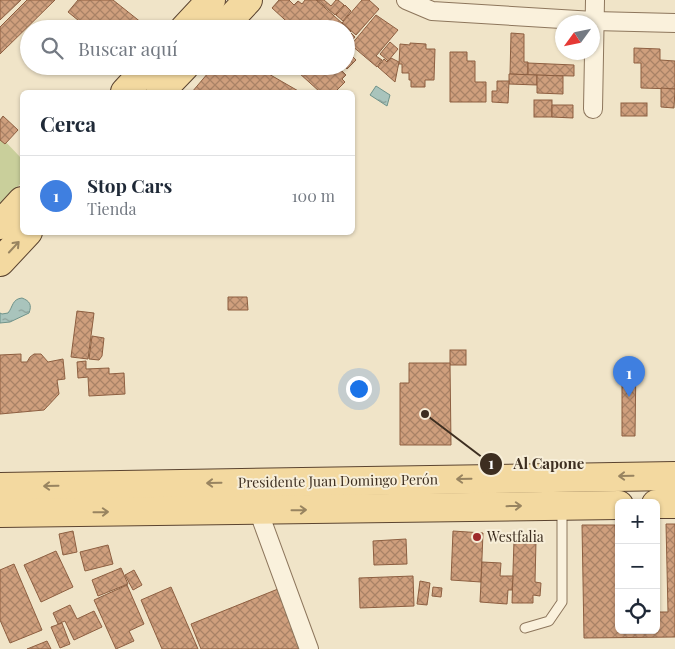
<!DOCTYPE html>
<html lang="es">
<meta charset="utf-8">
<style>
body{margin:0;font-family:"Playfair Display",serif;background:#f2f2f3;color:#1f2937}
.controls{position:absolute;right:15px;bottom:15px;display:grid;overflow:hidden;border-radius:8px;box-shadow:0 1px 4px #0004}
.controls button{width:45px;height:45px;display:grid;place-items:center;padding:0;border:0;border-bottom:1px solid #e0e1e3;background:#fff;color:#1f2937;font:25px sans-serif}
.compass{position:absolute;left:555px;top:15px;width:45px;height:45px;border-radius:50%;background:#fff;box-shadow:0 1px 4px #0004;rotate:237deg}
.you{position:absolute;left:358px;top:388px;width:18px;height:18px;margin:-12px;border:4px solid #fff;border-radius:50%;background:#1a73e8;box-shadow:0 0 0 8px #1a73e833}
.badge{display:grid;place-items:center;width:32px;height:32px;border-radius:50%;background:#2563eb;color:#fff;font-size:16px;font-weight:700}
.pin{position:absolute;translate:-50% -41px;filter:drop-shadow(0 1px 2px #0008)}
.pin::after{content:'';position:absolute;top:26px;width:18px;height:15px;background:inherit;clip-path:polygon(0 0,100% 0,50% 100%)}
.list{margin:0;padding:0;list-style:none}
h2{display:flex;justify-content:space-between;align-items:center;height:65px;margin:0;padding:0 20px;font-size:21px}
h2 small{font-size:16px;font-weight:400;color:#747a83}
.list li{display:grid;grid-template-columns:32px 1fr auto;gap:15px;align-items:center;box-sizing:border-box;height:80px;padding:0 20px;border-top:1px solid #e0e1e3}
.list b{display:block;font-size:19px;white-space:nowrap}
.list p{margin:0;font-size:16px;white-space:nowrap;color:#747a83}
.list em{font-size:16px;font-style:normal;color:#747a83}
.icon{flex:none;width:28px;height:28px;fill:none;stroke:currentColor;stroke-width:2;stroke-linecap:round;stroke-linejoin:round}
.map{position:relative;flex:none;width:675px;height:649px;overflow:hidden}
.search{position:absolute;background:#fff;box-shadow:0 1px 4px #0004;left:20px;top:20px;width:335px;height:55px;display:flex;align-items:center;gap:12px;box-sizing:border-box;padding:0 18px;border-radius:28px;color:#747a83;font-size:19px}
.panel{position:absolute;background:#fff;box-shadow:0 1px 4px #0004;left:20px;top:90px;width:335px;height:145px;border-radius:8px}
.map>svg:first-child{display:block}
</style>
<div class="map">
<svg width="675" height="649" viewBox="0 0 675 649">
<defs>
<pattern id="water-ripples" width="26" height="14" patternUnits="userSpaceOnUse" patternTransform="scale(1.25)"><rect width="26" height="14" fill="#a9c4bc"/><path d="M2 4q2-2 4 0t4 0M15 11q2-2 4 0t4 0" fill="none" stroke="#8ba098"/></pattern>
<pattern id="building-cross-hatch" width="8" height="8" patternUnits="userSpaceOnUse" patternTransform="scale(1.25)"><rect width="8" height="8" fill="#cf9f7d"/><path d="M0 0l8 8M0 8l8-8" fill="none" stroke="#a98266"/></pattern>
</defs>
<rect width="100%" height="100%" fill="#f0e4c8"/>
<polygon fill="#c9cf9b" points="0,136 22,159 22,182 0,206"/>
<g fill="url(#water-ripples)" stroke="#6f938a">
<polygon points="376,86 390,95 387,106 370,95"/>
<path d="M22,298c8,3 10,7 7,15l-19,9 -10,1v-10l2,1 6,-1c5,-6 4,-14 14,-15z"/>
</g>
<g fill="url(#building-cross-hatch)" stroke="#8d5f41">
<polygon points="0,0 21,0 0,20"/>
<polygon points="27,0 55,0 0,54 0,27"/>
<polygon points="78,0 113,0 142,23 137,29 89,29 68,12"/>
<polygon points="279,0 289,0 294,5 298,1 302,4 305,0 316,0 351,31 346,36 346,29 295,29 272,8"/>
<polygon points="317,0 324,0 331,6 336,0 338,0 344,5 335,15"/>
<polygon points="362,0 369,0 379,9 356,35 342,23"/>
<polygon points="345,5 351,11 343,21 336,15"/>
<polygon points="376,15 398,30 376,56 382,60 377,67 351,45"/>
<polygon points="351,33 355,37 346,47 346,38"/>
<polygon points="511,33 524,34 524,62 528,62 528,75 510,74"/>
<polygon points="390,42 398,49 388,61 380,54"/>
<polygon points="410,43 426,44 426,49 435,49 434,80 425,80 425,87 411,87 411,80 409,80 409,73 402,73 402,64 399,64 400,44 410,45"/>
<polygon points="634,48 660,49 660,60 675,61 675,89 641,88 641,63 634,63"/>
<polygon points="346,50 356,60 347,69 344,66 346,66"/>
<polygon points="450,52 467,52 467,61 475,61 475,82 486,82 486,102 450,102"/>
<polygon points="391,58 399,62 395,82 378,67 384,59 387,62"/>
<polygon points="528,63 574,65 574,76 528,75"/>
<polygon points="214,66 255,66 300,92 192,92"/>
<polygon points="304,66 337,66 346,75 342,79 345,82 335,92 331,91 320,92 299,73"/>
<polygon points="509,74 537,75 537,85 509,84"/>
<polygon points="537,75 563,76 563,94 537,93"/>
<polygon points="497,81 509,81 508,103 492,102 492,91 497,91"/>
<polygon points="661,88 675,89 674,108 661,107"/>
<rect x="534" y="100" width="18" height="17"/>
<rect x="621" y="103" width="26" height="13"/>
<polygon points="552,105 573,105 573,118 552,117"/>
<polygon points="3,116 18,130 5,144 0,140 0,120"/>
<polygon points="228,297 247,297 248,310 228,310"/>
<polygon points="77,311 94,313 88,359 71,357"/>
<polygon points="92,336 104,338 102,356 99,360 89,359"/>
<rect x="450" y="350" width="16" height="15"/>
<polygon points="21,354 21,362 27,362 30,357 34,354 41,354 48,362 63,359 65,379 57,380 59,394 44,410 0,414 0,355"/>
<polygon points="622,359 636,359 635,436 622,436"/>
<polygon points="86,361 86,369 109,368 109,374 124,373 125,394 89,396 88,377 78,378 77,362"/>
<polygon points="409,363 450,363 451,445 400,445 400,383 409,383"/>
<polygon points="666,524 675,524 675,637 584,638 582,525 615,525 616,555 619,555 619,630 656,630 656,612 668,612"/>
<polygon points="73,531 77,552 63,555 59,534"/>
<polygon points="453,531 483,533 481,582 451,580"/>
<polygon points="406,539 407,564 374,565 373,541"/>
<polygon points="514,540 536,541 535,582 541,583 540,596 533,595 533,603 512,603"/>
<polygon points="108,545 113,564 85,571 80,552"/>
<polygon points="56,551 73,587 41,602 24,565"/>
<polygon points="482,562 501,563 500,576 513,576 512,590 508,590 507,604 480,602"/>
<polygon points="14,564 42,630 10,643 0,620 0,570"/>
<polygon points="121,568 128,584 98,596 92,580"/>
<polygon points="134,570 142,585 133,590 125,575"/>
<polygon points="413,576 414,606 360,608 359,578"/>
<polygon points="420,581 430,583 427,605 417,604"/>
<polygon points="127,585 144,624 129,631 134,641 116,649 94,600"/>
<polygon points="171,587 198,649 162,649 141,600"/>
<polygon points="433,587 442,588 441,597 432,596"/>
<polygon points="278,589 302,649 201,649 191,624"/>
<polygon points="70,605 77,619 94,611 102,627 74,640 65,621 58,624 53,613"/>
<polygon points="62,623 70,644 60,648 51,627"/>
<polygon points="47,641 51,649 27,649"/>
</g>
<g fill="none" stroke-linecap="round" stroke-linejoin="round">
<g stroke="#8d765c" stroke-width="11">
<polyline id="service" points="525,628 549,621 562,602 562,509"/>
</g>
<g stroke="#8d765c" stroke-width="20">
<g id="minor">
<polyline points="406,0 432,11 594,21 675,23"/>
<polyline points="593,109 595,0"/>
<polyline points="258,510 309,649"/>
</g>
</g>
<g stroke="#5b4430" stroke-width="30">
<g id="primary">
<polyline points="184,29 211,0"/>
<polyline points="221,29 248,0"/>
<polyline points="125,92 149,66"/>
<polyline points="160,92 185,66"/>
<polyline points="0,225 22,201"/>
<polyline points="0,262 28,232"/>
<polyline points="0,487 675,476"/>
<polyline points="656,504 675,504"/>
<polyline points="0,513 619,505"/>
</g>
</g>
<use href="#service" stroke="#faf1dc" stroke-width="9"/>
<use href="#minor" stroke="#faf1dc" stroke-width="18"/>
<use href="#primary" stroke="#f3d9a0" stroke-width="28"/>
</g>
<defs><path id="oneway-shaft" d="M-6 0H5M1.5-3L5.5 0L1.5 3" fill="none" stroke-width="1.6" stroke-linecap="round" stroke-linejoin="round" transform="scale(1.25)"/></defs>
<g stroke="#988460">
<use href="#oneway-shaft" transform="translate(14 247) rotate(-47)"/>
<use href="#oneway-shaft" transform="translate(626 476) rotate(179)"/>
<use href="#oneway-shaft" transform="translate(464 479) rotate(179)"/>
<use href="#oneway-shaft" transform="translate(214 483) rotate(179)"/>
<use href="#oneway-shaft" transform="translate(51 486) rotate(179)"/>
<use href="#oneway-shaft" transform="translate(514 506) rotate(-1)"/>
<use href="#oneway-shaft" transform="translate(299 510) rotate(-1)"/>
<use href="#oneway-shaft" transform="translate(101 512) rotate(-1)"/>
</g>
<circle fill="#9e2a2b" stroke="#f7eed8" stroke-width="2" cx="477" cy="537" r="5"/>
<g text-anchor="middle" stroke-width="4" stroke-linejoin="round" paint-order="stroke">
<g font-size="14" fill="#3d2e20" stroke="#f7eed8">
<text transform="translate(338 481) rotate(-1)" y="5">Presidente Juan Domingo Perón</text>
</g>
<g font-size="14" fill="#3d2e20" stroke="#f7eed8" text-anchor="start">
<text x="487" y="542">Westfalia</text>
</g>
</g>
<path fill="none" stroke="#3d2e20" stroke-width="2" d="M425 414L491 464"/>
<g fill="#3d2e20" stroke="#f7eed8" stroke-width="2">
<circle cx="425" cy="414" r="5"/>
<circle cx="491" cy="464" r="12"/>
</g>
<g font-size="15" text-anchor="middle" font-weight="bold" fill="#fff">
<text x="491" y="469">1</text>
</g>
<g font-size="15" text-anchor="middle" font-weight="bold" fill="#3d2e20" stroke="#f7eed8" stroke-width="4" stroke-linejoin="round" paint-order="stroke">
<text x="549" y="469">Al Capone</text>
</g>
</svg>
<div class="controls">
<button>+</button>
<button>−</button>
<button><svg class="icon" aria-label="locate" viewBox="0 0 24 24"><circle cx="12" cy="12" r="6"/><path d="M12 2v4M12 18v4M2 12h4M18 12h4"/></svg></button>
</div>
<svg class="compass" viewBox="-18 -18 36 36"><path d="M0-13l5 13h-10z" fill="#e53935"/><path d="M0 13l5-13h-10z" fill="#747a83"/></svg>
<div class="you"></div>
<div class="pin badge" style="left:629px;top:397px;background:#3f7fe0">1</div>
<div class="search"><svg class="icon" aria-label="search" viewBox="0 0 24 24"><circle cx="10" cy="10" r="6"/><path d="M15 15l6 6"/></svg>Buscar aquí</div>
<section class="panel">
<h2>Cerca<small></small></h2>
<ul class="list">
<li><span class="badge" style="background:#3f7fe0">1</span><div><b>Stop Cars</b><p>Tienda</p></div><em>100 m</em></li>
</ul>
</section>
</div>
